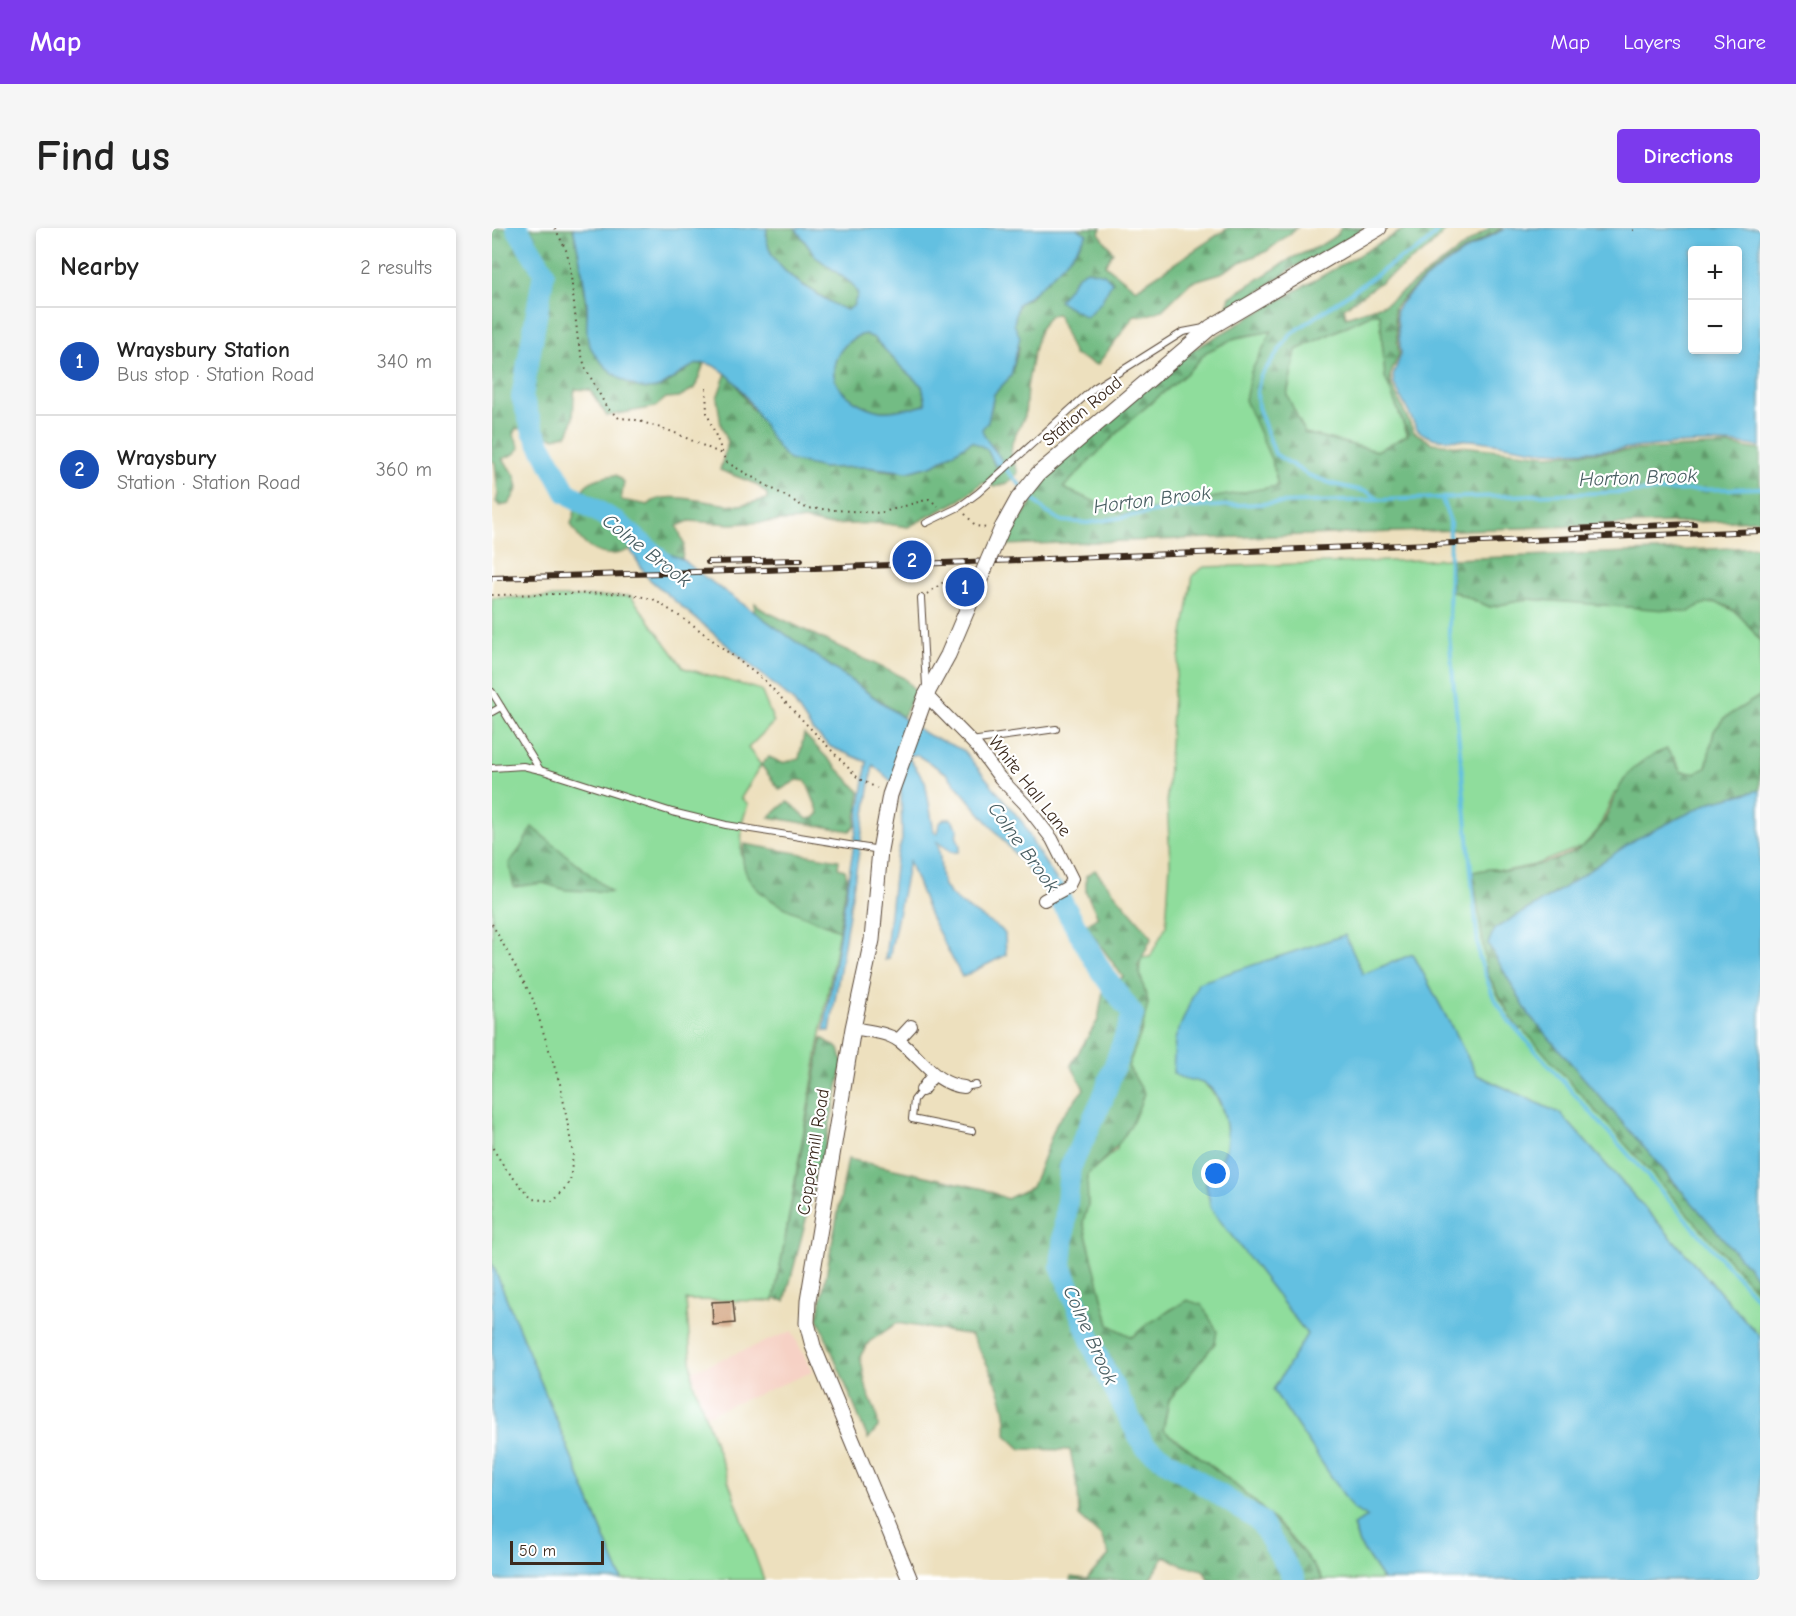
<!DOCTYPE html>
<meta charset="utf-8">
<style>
body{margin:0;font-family:"Comic Neue",sans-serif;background:#f6f6f6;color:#222}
.controls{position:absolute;right:18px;top:18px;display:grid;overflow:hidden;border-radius:6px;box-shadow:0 3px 9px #0003}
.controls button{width:54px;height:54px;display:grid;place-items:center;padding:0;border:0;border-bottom:2px solid #e0e0e0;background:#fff;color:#222;font:30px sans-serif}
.scale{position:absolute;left:18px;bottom:15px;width:94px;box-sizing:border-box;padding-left:6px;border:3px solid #3b2a1e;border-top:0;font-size:16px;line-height:21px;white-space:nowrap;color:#3b2a1e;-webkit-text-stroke:4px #fff;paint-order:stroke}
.you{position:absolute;left:724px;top:946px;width:21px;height:21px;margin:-15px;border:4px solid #fff;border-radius:50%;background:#1a73e8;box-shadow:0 0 0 9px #1a73e833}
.badge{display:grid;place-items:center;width:39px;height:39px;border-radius:50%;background:#7c3aed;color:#fff;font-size:20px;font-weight:700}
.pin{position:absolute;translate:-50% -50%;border:3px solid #fff;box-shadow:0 2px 6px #0006}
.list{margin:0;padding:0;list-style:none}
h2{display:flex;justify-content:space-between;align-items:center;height:78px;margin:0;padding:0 24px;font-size:26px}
h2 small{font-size:20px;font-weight:400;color:#767676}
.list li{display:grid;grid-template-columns:39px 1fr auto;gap:18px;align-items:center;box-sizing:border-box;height:108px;padding:0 24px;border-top:2px solid #e0e0e0}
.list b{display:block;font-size:22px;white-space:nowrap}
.list p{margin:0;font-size:20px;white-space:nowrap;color:#767676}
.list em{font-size:20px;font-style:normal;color:#767676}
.map{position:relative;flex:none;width:1268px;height:1352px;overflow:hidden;border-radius:6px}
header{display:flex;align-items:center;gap:36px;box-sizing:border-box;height:84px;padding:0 30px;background:#7c3aed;color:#fff}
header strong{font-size:28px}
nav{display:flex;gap:33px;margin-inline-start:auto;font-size:21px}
.intro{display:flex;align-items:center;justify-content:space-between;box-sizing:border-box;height:144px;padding:0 36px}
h1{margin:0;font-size:42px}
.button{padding:15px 27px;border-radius:6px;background:#7c3aed;color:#fff;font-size:21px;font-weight:700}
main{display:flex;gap:36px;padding:0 36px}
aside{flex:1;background:#fff;border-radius:6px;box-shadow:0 3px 9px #0003}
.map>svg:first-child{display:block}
</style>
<header>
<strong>Map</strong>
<nav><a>Map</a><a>Layers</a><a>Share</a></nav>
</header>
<div class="intro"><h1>Find us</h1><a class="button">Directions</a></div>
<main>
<aside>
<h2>Nearby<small>2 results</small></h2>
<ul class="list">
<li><span class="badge" style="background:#1a4fb4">1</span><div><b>Wraysbury Station</b><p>Bus stop · Station Road</p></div><em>340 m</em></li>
<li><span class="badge" style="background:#1a4fb4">2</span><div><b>Wraysbury</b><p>Station · Station Road</p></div><em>360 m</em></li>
</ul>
</aside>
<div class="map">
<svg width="1268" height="1352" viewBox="0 0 1268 1352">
<defs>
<pattern id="forest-firs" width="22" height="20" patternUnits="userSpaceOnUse" patternTransform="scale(1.5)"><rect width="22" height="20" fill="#73bc84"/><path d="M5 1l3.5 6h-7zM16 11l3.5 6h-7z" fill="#60996b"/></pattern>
</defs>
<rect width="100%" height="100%" fill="#fff"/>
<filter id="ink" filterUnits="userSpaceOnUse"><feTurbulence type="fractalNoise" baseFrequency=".0167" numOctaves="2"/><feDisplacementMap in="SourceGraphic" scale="12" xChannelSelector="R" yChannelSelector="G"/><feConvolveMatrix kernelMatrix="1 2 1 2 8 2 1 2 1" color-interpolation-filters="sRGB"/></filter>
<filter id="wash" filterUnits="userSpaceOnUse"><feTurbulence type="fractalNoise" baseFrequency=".008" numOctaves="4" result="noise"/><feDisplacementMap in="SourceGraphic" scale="24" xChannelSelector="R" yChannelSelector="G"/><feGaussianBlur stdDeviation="1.35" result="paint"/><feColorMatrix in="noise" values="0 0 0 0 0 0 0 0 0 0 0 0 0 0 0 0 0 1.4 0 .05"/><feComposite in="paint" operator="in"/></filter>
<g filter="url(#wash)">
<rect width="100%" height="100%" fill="#ede0be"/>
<polygon fill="#f6d1c5" points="300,1103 320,1144 215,1187 200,1143"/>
<g fill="#8fdd9c" stroke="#65845d" stroke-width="1.5">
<polygon points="880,86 888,86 893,149 916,208 885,223 813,205 795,167 804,122"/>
<polygon points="780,103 759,144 786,258 631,286 571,260 636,194 695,145 714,124 743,110"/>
<path d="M960,331v32l38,16 38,-8 123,8 68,-4 24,13 17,25v55l-36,22 -10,13 -8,37 -12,5 -13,-1 -8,-16 -58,36 -17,38 -15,16 -49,19 -28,6 -15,-2 -18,4 14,100 13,26 20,31 2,-2 238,267v42l-199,-223 -84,-39 -64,-121 -214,127c23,12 32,46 26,70 -3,13 -12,23 -19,33l5,24 96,126 62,183 -16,9 6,18 24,36h-60c-38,-60 -103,-110 -160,-150l6,-30 46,-57 -41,-36 -42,31 -23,-13 -26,-103 5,-17 -2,-30 31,-26 11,-83 14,-36 6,-27 -9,-30 2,-15 9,-1 16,-31 4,-63 -3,-66 6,-103 20,-119 11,-8z"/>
<polygon points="139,368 192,440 269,462 282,494 256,520 269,537 249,570 256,576 250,595 249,627 283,674 347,702 282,1073 194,1072 201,1154 272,1352 130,1352 0,1035 0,370"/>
</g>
<g fill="url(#forest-firs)" stroke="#577351" stroke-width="1.5" fill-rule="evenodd">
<path d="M0,0h81c9,36 14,73 15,111l75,47 31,-21 10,-2 -9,25 -16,9 -13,1 -11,9 -48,9 -17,-26 -15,-1c-3,17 1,30 -7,45l-13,4 -38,-10 -3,7 6,13 -6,6 -12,5 13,16 3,13 -9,16 -9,2 -4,-4 2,-8 -3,-31 -3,-3z"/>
<path d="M275,0h28l21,29 36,27 6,11 -5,11 -6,4 -7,-1c-26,-22 -79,-37 -73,-81z"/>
<path d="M584,0h25l-2,5 14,19 -8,13 31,24 92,-61h69l-30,23 -27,11 -19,11 -30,9 -29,28 -17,6 -10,-1 -38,50 -23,-10 -17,-41 -8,2 -9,13 -7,25 -6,33 -2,29 -13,26 -1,12 7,19 -11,10 -12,4 -12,-5 -23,18 -52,27 -28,-4 -54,2 -22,-5 -73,4 -42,-3 -12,5 7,18 -2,15 -18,-7 -18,-13c-30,24 -58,20 -75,-15 11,-33 6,-44 45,-49l8,7 -3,18 27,5c16,-18 67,2 91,0 10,-1 19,-4 28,-6v-5l-11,-10 -36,-14 8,-28 -7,-17 -4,-27 9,-25 9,9 17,27 71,59 43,-1 27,5 41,-7 38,-24 15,8 8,17 1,-16 -13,-13 -1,-8 9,-18 3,-17 17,-18 8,-28 -5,-24 4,-20 13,-7 50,-68z"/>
<path d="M849,0h23c-23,18 -50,27 -74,42 -22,14 -40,32 -64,40l4,-13 62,-39 26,-11 19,-12z"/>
<path d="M914,0h42l-19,20 -85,60 2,9 39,-13 104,-76h14c-39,21 -80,46 -109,80l5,46 -9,22 2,10 22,46 18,11 114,12 182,-10 32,5v70l-756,25 41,-64 -2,-4 139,-121zM880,86h8l5,63 23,58 -31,16 -72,-18 -18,-38 9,-45zM780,103l-21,41 -6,28 28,64 5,22 -155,28 -60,-26 65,-66 59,-49 19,-21 29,-14z"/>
<path d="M373,106l9,4 28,30 20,18 4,18c-7,4 -15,4 -23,5 -7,1 -16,3 -23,2 -16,-3 -39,-15 -45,-31 -6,-21 11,-42 30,-46z"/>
<path d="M1268,319v94c-18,-26 -40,-53 -71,-29l-161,-13 -38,8 -38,-16v-32z"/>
<polygon points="263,375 271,382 412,450 424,464 411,489 262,384"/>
<path d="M1268,468v94l-49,12 -217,127 178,253 19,18 69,81v14l-238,-267 -2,2 -5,-6 -28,-51 -14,-101c6,-1 12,-3 18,-3 6,0 12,3 18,2 23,-4 54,-11 74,-25 39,-28 19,-74 84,-97l14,23 13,1 12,-5 8,-37 10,-13z"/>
<polygon points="312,506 368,564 363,597 358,603 277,589 295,574 301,577 315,591 322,590 327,585 314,553 305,552 288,562 269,537 277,529 290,535 307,531"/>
<polygon points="40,599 119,664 74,662 51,655 22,659 17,635 28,621"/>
<path d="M252,616l95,16 -1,8 7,2 2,8 -8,52c-38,-17 -107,-32 -95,-86z"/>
<path d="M603,642l57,67 -14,29 10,37 -6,27 -14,36 16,27c-13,41 -26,54 -57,82l1,30 -5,17 26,103 23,12 14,-12 41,-25 15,5 15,26 -2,12 -46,57 -6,30c57,41 122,90 160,150h-114l-6,-10 -21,-5 -17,-9 -16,24h-79l1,-3 16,2 22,-24 -8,-19 -22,-20 -1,-25 -8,-41 -49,-1 -15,-14c3,-37 -18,-69 -35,-100l-74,-12 -28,19 -9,14 7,35 10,24 1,12 -10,12 -50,-121 30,-159 136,30 23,10 25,-12 25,-65 27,-33 -13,-24 27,-45 5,-29 20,-14 -37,-52 12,-8 -12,-25v-16z"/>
<polygon points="330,810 347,821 351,836 335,910 293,1073 282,1071"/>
</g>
<g fill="#63c0e1" stroke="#4f7580" stroke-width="1.5" fill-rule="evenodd">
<path d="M81,0h194c-5,33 31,55 55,69 8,5 16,11 25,13l6,-4 5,-12 -6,-10 -36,-27 -21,-29h281l11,6c-11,19 -50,59 -69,70l-4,20 6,13 -9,39 -17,18 -6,28 -6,7c2,12 14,20 20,32l-6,6 -9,-18 -15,-8 -38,24 -26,7 -42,-5 -43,1 -34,-8c-28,-26 -41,-80 -77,-95 -19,-8 -36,15 -53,22 -24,10 -64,-23 -71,-46 -3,-11 0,-25 -1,-36 -3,-26 -8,-52 -14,-77zM373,106l9,4 28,30 20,18 4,18c-7,4 -15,4 -23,5 -7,1 -16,3 -23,2 -16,-3 -39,-15 -45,-31 -6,-21 11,-42 30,-46z"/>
<path d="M1014,0h254v219c-70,-13 -143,9 -215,4 -26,-2 -51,-10 -77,-11 -20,-2 -35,4 -51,-11l-23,-45 -1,-8 8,-22 -5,-44c20,-31 77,-65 110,-82zM1200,22h46v100h-46z"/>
<polygon points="595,42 612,46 620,54 609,74 594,89 567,73 586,47"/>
<path d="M154,311l18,13 18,7 20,16 224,159 37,16 60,73 13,26 41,62 -11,11 -12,-14 -10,-20 -98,-115 -29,-18h-8l1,5 15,21 9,51 3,2 2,-10 5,-5h7l7,10 -2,6 4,11 -1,6h-7l-15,-10c5,14 2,27 6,41 5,17 43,36 58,46l4,5 1,21 -44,22 -32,-61 -21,-55 -20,98 -4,1 11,-102 6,-18 -1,-50 -28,-25 -43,266h-6l43,-269 -36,-15 -19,-17 -19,-29 -145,-123 -17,-27z"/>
<polygon points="1268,562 1268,1053 1037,787 996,716 1002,701 1062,666 1144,611 1219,574"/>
<path d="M853,707l18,39 50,-20 64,121 84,39 199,223v243h-377l-24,-36 -6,-19 15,-8 -15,-8 -80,-119 34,-56 -96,-125 -5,-25c7,-10 15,-20 19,-32 5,-19 -1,-54 -17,-66 -11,-8 -25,-4 -35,-13l2,-34 23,-56z"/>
<polygon points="0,1035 130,1352 0,1352"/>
</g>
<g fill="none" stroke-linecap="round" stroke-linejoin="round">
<g stroke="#63c0e1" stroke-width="4">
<polyline points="506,233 531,260"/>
<polyline points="536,266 554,284 570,293 596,295 687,280 785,275 1268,260"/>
<path d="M886,271l-10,-7 -35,-8 -25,-9 -33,-21 -17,-47 -1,-14 3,-16 31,-43 108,-75c18,-8 30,-15 40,-31"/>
<polyline points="950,271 958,293 957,406 987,729 1001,768 1017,793 1268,1074"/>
</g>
<g stroke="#63c0e1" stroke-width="22">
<polyline points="25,0 52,44 30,169 41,203 74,264 127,296 172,335"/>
<polyline points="564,664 609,743 641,787 610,872 578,940 569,1038 605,1127 652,1218 768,1293 803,1352"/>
</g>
</g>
<g id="blocks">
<polygon fill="#d1a17c" points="241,1073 243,1095 221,1097 220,1074"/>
</g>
</g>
<g filter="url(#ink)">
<use href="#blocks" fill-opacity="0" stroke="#564536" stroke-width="1.5"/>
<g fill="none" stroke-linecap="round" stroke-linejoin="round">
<g stroke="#564536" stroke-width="8">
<g id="service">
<polyline points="434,295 467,279 486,265 602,160 691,104 712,100"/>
<polyline points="429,370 434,458"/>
<polyline points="0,464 48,542"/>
<polyline points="0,484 9,479"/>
<polyline points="479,513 564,501"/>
<polyline points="0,540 31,538 48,542 180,584 234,597 388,622"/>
<polyline points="472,859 484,857"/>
<polyline points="430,862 422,872 420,891 480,903"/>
</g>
</g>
<g stroke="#564536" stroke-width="14">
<g id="minor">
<polyline points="434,467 485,519 508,550 533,576 560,611 580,651 576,659 552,672"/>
<path d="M361,800c15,3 33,4 46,13 23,17 35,43 65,46"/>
<polyline points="406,812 419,798"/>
<polyline points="430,862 442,846"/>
</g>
</g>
<g stroke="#564536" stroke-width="17">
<g id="tertiary">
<polyline points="510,300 526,271 546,246 719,99 887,0"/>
<polyline points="418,1352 321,1118 315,1095 316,1073 361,800 380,712 388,622 398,567 434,467 456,427 486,356"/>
</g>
</g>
<g stroke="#564536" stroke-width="2" stroke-dasharray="1.5 4.5" stroke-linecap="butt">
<polyline points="63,0 75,24 78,39 86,113 93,139 115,180 127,190 141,191 181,204 232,227"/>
<polyline points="1141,3 1141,0"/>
<polyline points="214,160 215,185 234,234 314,280 388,285 437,271 446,278"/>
<polyline points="473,286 484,298 495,300"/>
<polyline points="435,366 463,346 473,350"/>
<polyline points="0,367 132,365 161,371 201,397 273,453 367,551 385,560"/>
<polyline points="0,696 40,769 69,859 81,926 78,954 62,973 40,971 13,940 0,919"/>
</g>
<use href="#service" stroke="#fff" stroke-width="6"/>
<use href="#minor" stroke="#fff" stroke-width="12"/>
<use href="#tertiary" stroke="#fff" stroke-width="15"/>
<g stroke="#3b2a1e" stroke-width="6">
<g id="rail">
<polyline points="1079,301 1202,296"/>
<polyline points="216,334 309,332"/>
<polyline points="0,350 272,342 1268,303"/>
</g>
</g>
<use href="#rail" stroke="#fff" stroke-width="4" stroke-dasharray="11" stroke-linecap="butt"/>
<g stroke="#564536" stroke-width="17" stroke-linecap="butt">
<polyline id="tertiary-bridge" points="486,356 510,300"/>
</g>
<use href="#tertiary-bridge" stroke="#fff" stroke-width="15"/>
</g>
</g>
<g text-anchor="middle" stroke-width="4.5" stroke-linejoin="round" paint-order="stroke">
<g font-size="18" fill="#3b2a1e" stroke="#fff">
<text transform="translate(590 183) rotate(-40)" y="6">Station Road</text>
<text transform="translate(538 558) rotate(52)" y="6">White Hall Lane</text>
<text transform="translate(321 924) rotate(-81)" y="6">Coppermill Road</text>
</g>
<g font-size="20" font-style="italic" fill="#495e62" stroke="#fff">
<text transform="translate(1146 249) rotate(-2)" y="7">Horton Brook</text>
<text transform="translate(660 271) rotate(-7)" y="7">Horton Brook</text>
<text transform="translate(155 322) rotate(38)" y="7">Colne Brook</text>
<text transform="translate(532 619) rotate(54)" y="7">Colne Brook</text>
<text transform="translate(599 1107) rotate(66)" y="7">Colne Brook</text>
</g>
</g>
</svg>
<div class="controls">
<button>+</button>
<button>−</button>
</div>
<div class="scale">50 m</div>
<div class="you"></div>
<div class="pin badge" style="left:473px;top:359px;background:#1a4fb4">1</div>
<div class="pin badge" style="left:420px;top:332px;background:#1a4fb4">2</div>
</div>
</main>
